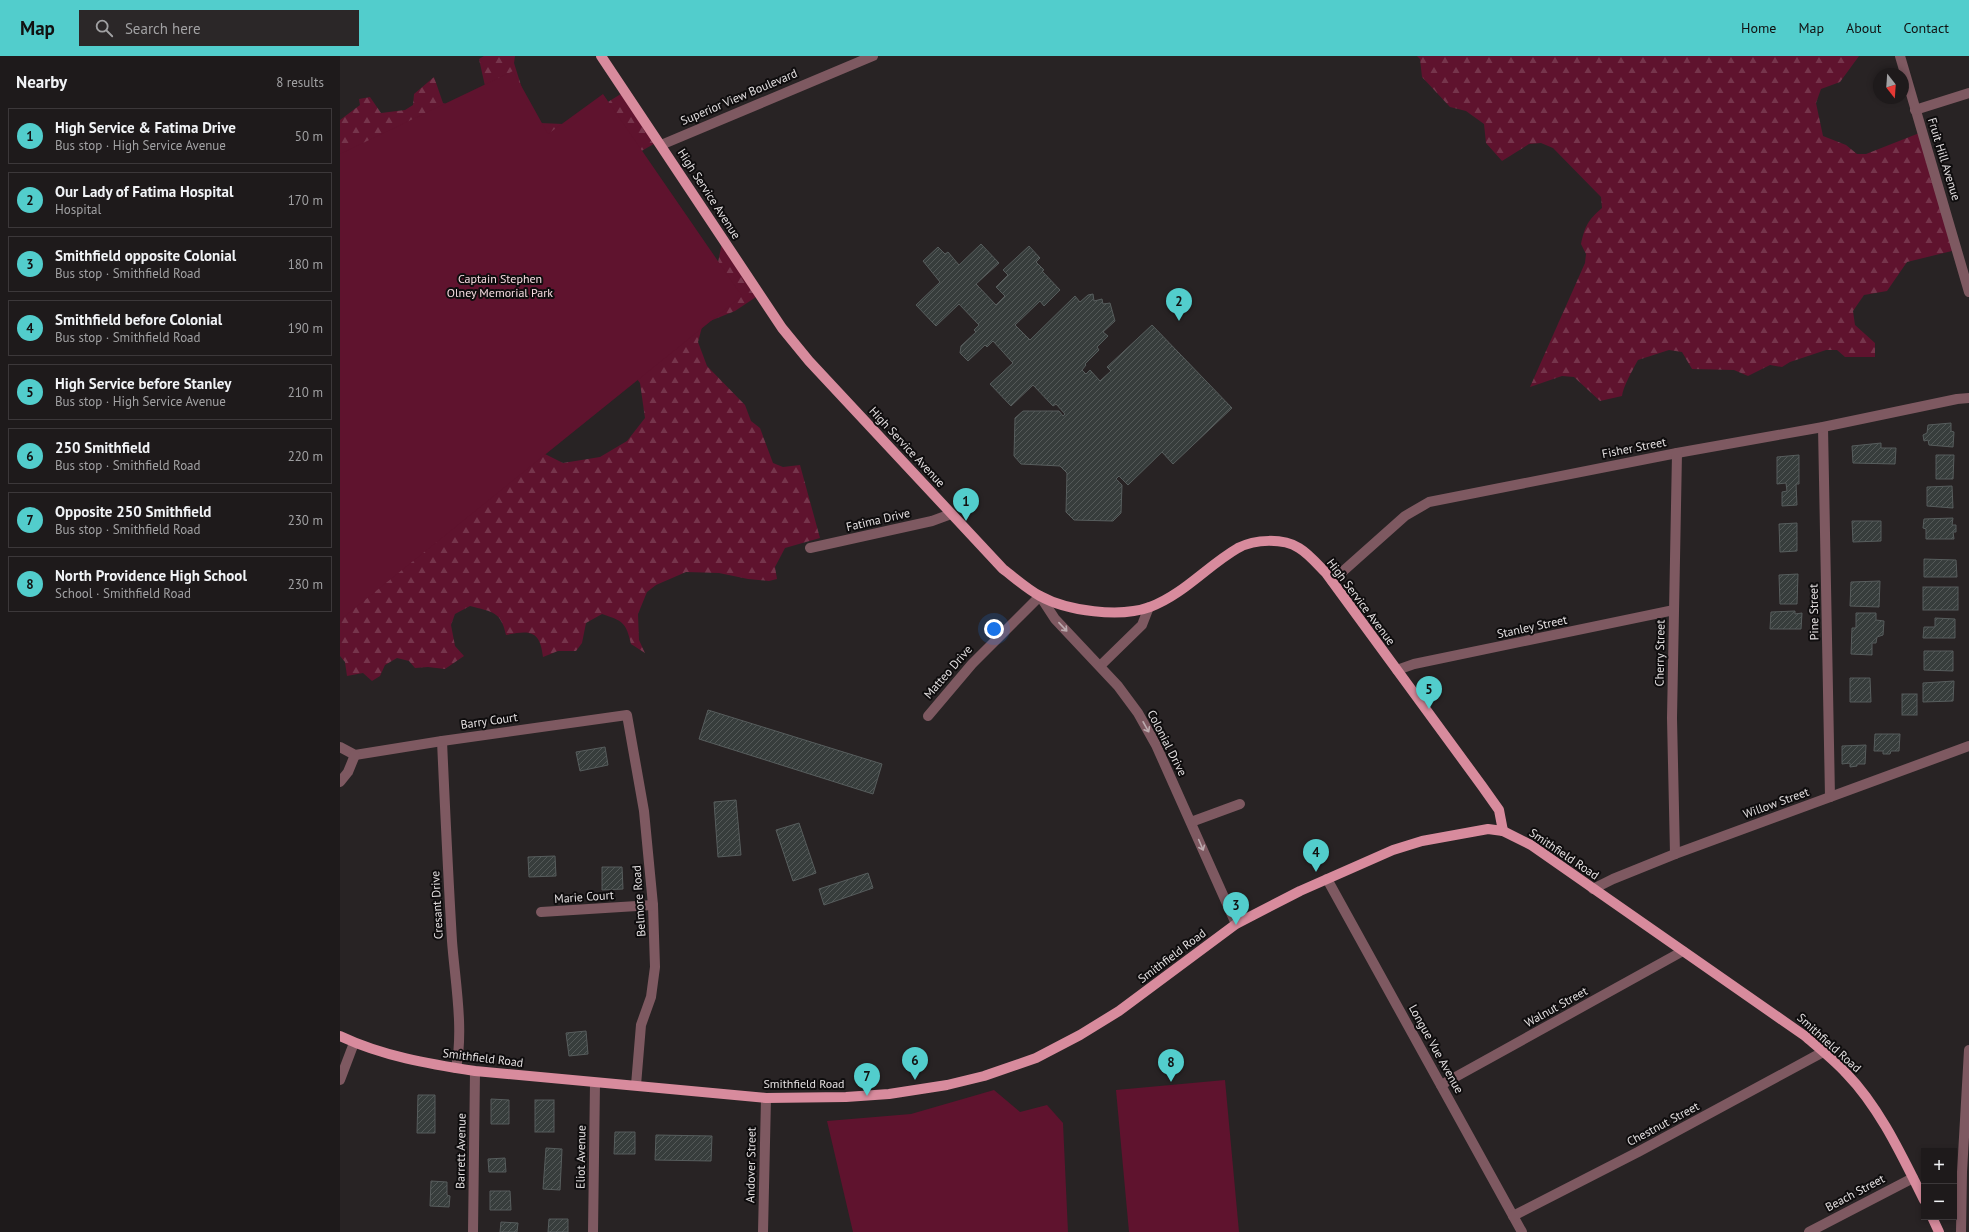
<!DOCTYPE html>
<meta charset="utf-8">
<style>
body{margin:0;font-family:"PT Sans",sans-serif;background:#2b2728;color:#f1f3f6}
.controls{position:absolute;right:12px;bottom:12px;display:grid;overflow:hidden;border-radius:0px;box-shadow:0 2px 6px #0003}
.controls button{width:36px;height:36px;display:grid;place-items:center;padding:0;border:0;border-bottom:1px solid #3c383a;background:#1e1a1b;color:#f1f3f6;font:20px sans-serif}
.compass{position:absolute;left:1533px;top:12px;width:36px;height:36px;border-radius:50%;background:#1e1a1b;box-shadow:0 2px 6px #0003;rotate:163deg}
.you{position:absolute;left:654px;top:573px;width:14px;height:14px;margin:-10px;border:3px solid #fff;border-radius:50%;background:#1a73e8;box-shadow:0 0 0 6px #1a73e833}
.badge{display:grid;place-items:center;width:26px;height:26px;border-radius:50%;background:#52cdcc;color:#111;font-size:13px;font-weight:700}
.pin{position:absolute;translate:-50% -33px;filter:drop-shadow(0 1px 2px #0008)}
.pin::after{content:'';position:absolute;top:21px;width:14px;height:12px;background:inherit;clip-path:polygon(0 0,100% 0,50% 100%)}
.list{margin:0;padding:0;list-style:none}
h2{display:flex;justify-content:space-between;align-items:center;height:52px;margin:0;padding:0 16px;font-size:17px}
h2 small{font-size:13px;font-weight:400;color:#a1a1a3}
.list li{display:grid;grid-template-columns:26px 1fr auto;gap:12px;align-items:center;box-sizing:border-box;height:56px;margin:0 8px 8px;padding:0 8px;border:1px solid #3c383a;border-radius:0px}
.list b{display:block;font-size:15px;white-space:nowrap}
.list p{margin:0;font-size:13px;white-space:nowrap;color:#a1a1a3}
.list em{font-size:13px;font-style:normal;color:#a1a1a3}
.icon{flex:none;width:22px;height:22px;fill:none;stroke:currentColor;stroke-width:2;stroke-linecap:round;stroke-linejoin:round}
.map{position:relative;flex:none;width:1629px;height:1176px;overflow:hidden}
header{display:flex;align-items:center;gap:24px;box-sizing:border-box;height:56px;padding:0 20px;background:#52cdcc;color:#111}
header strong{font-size:19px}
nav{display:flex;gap:22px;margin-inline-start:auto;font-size:14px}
.search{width:280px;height:36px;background:#2b2728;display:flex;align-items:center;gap:10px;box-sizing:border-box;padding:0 14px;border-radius:0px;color:#a1a1a3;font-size:15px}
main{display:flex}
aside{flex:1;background:#1e1a1b}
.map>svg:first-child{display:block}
</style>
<header>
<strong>Map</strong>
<div class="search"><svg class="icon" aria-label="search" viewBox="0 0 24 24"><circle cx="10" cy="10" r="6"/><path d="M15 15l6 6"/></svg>Search here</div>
<nav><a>Home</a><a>Map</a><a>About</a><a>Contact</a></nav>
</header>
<main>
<aside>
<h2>Nearby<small>8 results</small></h2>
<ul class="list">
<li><span class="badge">1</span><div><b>High Service &amp; Fatima Drive</b><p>Bus stop · High Service Avenue</p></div><em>50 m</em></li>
<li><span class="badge">2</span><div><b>Our Lady of Fatima Hospital</b><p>Hospital</p></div><em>170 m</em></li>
<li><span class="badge">3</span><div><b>Smithfield opposite Colonial</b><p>Bus stop · Smithfield Road</p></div><em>180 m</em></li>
<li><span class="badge">4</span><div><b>Smithfield before Colonial</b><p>Bus stop · Smithfield Road</p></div><em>190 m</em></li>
<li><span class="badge">5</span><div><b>High Service before Stanley</b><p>Bus stop · High Service Avenue</p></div><em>210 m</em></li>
<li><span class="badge">6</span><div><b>250 Smithfield</b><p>Bus stop · Smithfield Road</p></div><em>220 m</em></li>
<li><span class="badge">7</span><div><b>Opposite 250 Smithfield</b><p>Bus stop · Smithfield Road</p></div><em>230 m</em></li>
<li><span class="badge">8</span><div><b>North Providence High School</b><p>School · Smithfield Road</p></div><em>230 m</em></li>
</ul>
</aside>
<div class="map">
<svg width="1629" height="1176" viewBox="0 0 1629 1176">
<defs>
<pattern id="forest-firs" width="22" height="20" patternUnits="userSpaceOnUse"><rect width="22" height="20" fill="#5f132e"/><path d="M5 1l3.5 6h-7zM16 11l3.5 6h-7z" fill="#76354c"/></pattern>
<pattern id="building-hatch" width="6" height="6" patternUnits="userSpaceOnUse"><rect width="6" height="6" fill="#373d3c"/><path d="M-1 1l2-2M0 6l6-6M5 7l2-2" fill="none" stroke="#545958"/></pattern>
</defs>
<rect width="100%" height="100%" fill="#282324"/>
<g fill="url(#forest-firs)" fill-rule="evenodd">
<path d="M144,0h31l-1,7 16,51 10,9 23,1 16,-4 45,-28 35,49 -28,16 83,125 9,-44 36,57 -24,16 -25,10 -8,6 -4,15 9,24 38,39 6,16 9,7 13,35 10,4 17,-2 20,73 -35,10 -10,19 2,12 -8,2 -21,-2 -29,-6 -33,-1 -30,13 -9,7 -9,22 1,26 6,13 -14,-9c-5,-22 -8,-23 -29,-30l-16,9 -4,20 -6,8h-18l-15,6c-3,-27 -13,-27 -37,-22 -5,-24 -14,-23 -36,-29l-15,8 -4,11 4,21 9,10 -19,13 -17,-2 -13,1 -6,-7 -12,-3 -12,7 -5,11 -8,5 -9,-8 -16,3 -2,-14 -5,-6v-536l20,-15 -1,-6 11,-2 11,16 24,-3 8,-5 1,-11 20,-17 9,26 25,7 19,-15 -8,-36zM274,293l26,34 5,35 -18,23 -27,16 -37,6 -20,-10z"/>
<path d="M1077,0h442l-19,26 -19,7 -5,14 7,33 23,9 11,9h9l56,-22 34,118 -49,12 -20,29 -23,4 -11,16 2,14 20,18v14h-30l-8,-7h-11l-36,12 -8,5 -12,-2 -22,11 -14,-6 -42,-1 -10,-17 -13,-2 -31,10c-5,9 -15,27 -16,36l-22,5 -26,-24 -12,-1 -32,11 55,-124 1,-9 -5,-10c4,-18 7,-24 21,-36l-1,-11 -48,-49 -12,-5 -12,1 -27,17 -16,-18 -2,-19 -18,-13 -16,-4 -28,-30 -2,-18z"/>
</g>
<g fill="#5f132e">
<polygon points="173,15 208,78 263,38 402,240 0,564 0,98"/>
<polygon points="885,1024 899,1176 789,1176 776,1034"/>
<polygon points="654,1034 680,1056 707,1049 723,1067 728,1176 513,1176 487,1065 571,1058"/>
</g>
<g fill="url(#building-hatch)" stroke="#575d5d">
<polygon points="641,188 659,207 636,228 656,249 665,240 656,231 668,219 663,214 689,190 700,202 696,206 704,214 702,215 720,234 704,250 700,245 675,269 690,284 735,240 740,246 748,239 753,238 754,245 762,243 763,248 770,247 775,265 763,276 768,280 757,291 759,294 745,308 746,309 742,314 746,318 750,314 760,325 771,315 767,311 812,269 892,352 833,408 822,396 788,429 779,420 776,423 782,429 781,457 773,465 734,464 726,456 727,417 720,410 681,408 674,400 675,362 683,355 719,355 723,360 725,358 716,348 713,350 693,329 671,350 650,328 673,307 653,285 647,291 645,289 628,305 620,297 621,290 636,276 634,274 639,269 619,248 596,270 576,249 600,226 583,205 598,191 605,198 608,196 619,209"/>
<polygon points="1611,367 1611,375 1614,376 1613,391 1589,389 1588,384 1584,385 1583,379 1587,377 1588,369"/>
<polygon points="1541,387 1541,392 1556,392 1555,408 1513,407 1512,390"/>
<polygon points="1459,399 1459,428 1456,428 1457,449 1442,450 1442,436 1447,435 1446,427 1437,428 1437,401"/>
<polygon points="1596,399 1614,399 1613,423 1596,423"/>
<polygon points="1612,430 1613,452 1587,450 1587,431"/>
<polygon points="1613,462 1612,469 1616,469 1616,476 1613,476 1614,483 1586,483 1586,473 1583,472 1584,463"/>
<polygon points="1512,465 1541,465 1541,485 1513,486"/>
<polygon points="1457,467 1457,495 1440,496 1439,468"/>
<polygon points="1584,503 1616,504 1617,521 1584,521"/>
<polygon points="1458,518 1457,548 1440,548 1439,519"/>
<polygon points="1540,525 1539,551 1510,550 1511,526"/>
<rect x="1583" y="531" width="35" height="23"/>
<polygon points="1455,555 1455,558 1462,557 1461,573 1430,573 1431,556"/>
<polygon points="1516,557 1536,557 1536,564 1544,565 1543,579 1537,581 1536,587 1532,587 1532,599 1511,598 1512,572 1516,572"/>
<polygon points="1595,562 1615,563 1615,582 1583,582 1584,571 1595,571"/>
<polygon points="1584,595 1613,595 1613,615 1584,614"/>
<polygon points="1510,622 1530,622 1531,646 1510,646"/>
<polygon points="1614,625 1613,645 1583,646 1583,627"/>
<rect x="1562" y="638" width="15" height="21"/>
<polygon points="368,654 542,708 533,738 359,683"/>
<polygon points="1535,678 1560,678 1559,695 1551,695 1550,698 1543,698 1543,695 1534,695"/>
<polygon points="1526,689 1525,708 1517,708 1517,710 1510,711 1510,707 1502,708 1502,690"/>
<polygon points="265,691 268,709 240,715 236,696"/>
<polygon points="396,744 401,799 378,801 374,746"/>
<polygon points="459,767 476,817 453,825 436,774"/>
<polygon points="215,800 216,820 189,821 188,801"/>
<polygon points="262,811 282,811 283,833 262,834"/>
<polygon points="528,817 533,832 484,849 479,833"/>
<polygon points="246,975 248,998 229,1000 226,977"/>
<polygon points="78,1039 95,1039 95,1077 77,1077"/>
<polygon points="151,1043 169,1044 169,1068 151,1068"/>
<rect x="195" y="1044" width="19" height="32"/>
<polygon points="275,1076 295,1076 295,1098 274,1098"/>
<polygon points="316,1079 372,1080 371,1105 315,1104"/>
<polygon points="206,1092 222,1093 220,1134 203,1133"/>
<polygon points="165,1102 166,1116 149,1116 148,1103"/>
<polygon points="91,1125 107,1126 107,1139 110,1140 109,1151 90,1150"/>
<polygon points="150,1135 170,1135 171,1154 150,1154"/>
<polygon points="209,1163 228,1163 228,1176 208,1176"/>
<polygon points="161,1166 178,1167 177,1176 160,1176"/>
</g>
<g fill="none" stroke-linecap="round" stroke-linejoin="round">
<g stroke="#7e5961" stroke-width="10">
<polyline points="1560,0 1629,236"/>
<polyline points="1575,54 1629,37"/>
<polyline points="321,89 533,0"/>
<polyline points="1483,371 1490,741"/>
<polyline points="470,492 592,465 611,458"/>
<polyline points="992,525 1065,460 1089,446 1337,397 1483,371 1617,343 1629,342"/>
<polyline points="760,610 802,569 809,551"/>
<polyline points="1057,614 1074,608 1334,554"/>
<polyline points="588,660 632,608 700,540 715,563 778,630 798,657 816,689 896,868"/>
<path d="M102,685c3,67 6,133 10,200 3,40 12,88 4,127"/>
<polyline points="0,691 15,699 102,685 287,659 304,755 313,849 315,911 311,941 301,969 296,1029"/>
<polyline points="0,726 8,716 15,699"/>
<polyline points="851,766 900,748"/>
<polyline points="1335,798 1332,662 1337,397"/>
<polyline points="987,823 1182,1176"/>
<polyline points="1253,833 1273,823 1335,798 1629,690"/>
<polyline points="201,856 313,849"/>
<polyline points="0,1024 14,987"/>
<polyline points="1101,1029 1343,895"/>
<polyline points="1173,1160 1298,1096 1483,996"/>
<polyline points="133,1176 135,1015"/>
<polyline points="253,1176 255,1027"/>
<polyline points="423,1176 426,1042"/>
<polyline points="1469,1176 1573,1122"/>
<polyline points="1621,1176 1622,1116 1629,994"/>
</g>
<g stroke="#d88b9d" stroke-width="10">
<path d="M261,0l181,272 27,33 194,208c12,9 24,20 37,27 27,15 80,22 110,11 34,-13 57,-41 88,-59 17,-9 45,-10 61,0 10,6 19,17 27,25l156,213 17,24 4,21"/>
<path d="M0,980c42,20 89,28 135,35l291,27 80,-1 43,-3 58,-9 37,-9 52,-18 44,-23 39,-24 117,-87 64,-33 93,-41 29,-9 66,-12 15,2 28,14 274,191c14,12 29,24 41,37 34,35 56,83 78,127"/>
<polyline points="1592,1161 1599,1176"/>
</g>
</g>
<defs><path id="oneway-shaft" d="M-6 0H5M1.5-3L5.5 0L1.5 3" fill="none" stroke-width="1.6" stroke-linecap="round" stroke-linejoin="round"/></defs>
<g stroke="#bba9ad">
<use href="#oneway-shaft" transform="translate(723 571) rotate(47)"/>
<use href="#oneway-shaft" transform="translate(806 671) rotate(61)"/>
<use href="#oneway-shaft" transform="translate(861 789) rotate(67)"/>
</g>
<g text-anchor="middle" stroke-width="4" stroke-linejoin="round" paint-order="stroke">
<g font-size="12" fill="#e3dfe0" stroke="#0f0d0e">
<text transform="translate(399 41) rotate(-23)" y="4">Superior View Boulevard</text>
<text transform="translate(1604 103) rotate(73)" y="4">Fruit Hill Avenue</text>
<text transform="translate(369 138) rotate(57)" y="4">High Service Avenue</text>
<text transform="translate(567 391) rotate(47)" y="4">High Service Avenue</text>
<text transform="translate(1294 392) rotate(-11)" y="4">Fisher Street</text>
<text transform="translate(538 464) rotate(-13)" y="4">Fatima Drive</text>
<text transform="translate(1021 546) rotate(53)" y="4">High Service Avenue</text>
<text transform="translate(1474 556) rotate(-91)" y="4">Pine Street</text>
<text transform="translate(1192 571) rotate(-12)" y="4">Stanley Street</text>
<text transform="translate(1320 597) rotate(-89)" y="4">Cherry Street</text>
<text transform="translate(608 616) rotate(-49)" y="4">Matteo Drive</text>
<text transform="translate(149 665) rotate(-8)" y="4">Barry Court</text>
<text transform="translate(827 687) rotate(63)" y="4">Colonial Drive</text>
<text transform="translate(1436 747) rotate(-20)" y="4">Willow Street</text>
<text transform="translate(1224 798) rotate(34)" y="4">Smithfield Road</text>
<text transform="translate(244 841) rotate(-4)" y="4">Marie Court</text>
<text transform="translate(299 845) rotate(-94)" y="4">Belmore Road</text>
<text transform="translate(97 849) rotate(-93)" y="4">Cresant Drive</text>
<text transform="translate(832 900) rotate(-37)" y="4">Smithfield Road</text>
<text transform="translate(1216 951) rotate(-29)" y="4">Walnut Street</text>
<text transform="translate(1489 987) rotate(42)" y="4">Smithfield Road</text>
<text transform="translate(1096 993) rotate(61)" y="4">Longue Vue Avenue</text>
<text transform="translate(143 1002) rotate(7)" y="4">Smithfield Road</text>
<text x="464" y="1032">Smithfield Road</text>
<text transform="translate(1323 1068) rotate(-28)" y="4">Chestnut Street</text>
<text transform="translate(121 1095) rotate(-89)" y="4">Barrett Avenue</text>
<text transform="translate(241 1101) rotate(-89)" y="4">Eliot Avenue</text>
<text transform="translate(411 1109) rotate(-89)" y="4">Andover Street</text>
<text transform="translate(1515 1137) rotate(-28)" y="4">Beach Street</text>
</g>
<g font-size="12" fill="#f5dbe0" stroke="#0f0d0e">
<text x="160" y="227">Captain Stephen<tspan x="160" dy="14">Olney Memorial Park</tspan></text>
</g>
</g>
</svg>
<div class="controls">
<button>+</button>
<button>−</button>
</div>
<svg class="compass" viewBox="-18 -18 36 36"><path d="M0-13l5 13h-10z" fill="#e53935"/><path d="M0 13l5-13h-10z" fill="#a1a1a3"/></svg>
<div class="you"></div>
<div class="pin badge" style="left:626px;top:465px">1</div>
<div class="pin badge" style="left:839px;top:265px">2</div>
<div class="pin badge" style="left:896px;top:869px">3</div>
<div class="pin badge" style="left:976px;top:816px">4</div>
<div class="pin badge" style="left:1089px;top:653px">5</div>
<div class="pin badge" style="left:575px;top:1024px">6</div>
<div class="pin badge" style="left:527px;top:1040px">7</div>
<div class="pin badge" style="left:831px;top:1026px">8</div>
</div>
</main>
